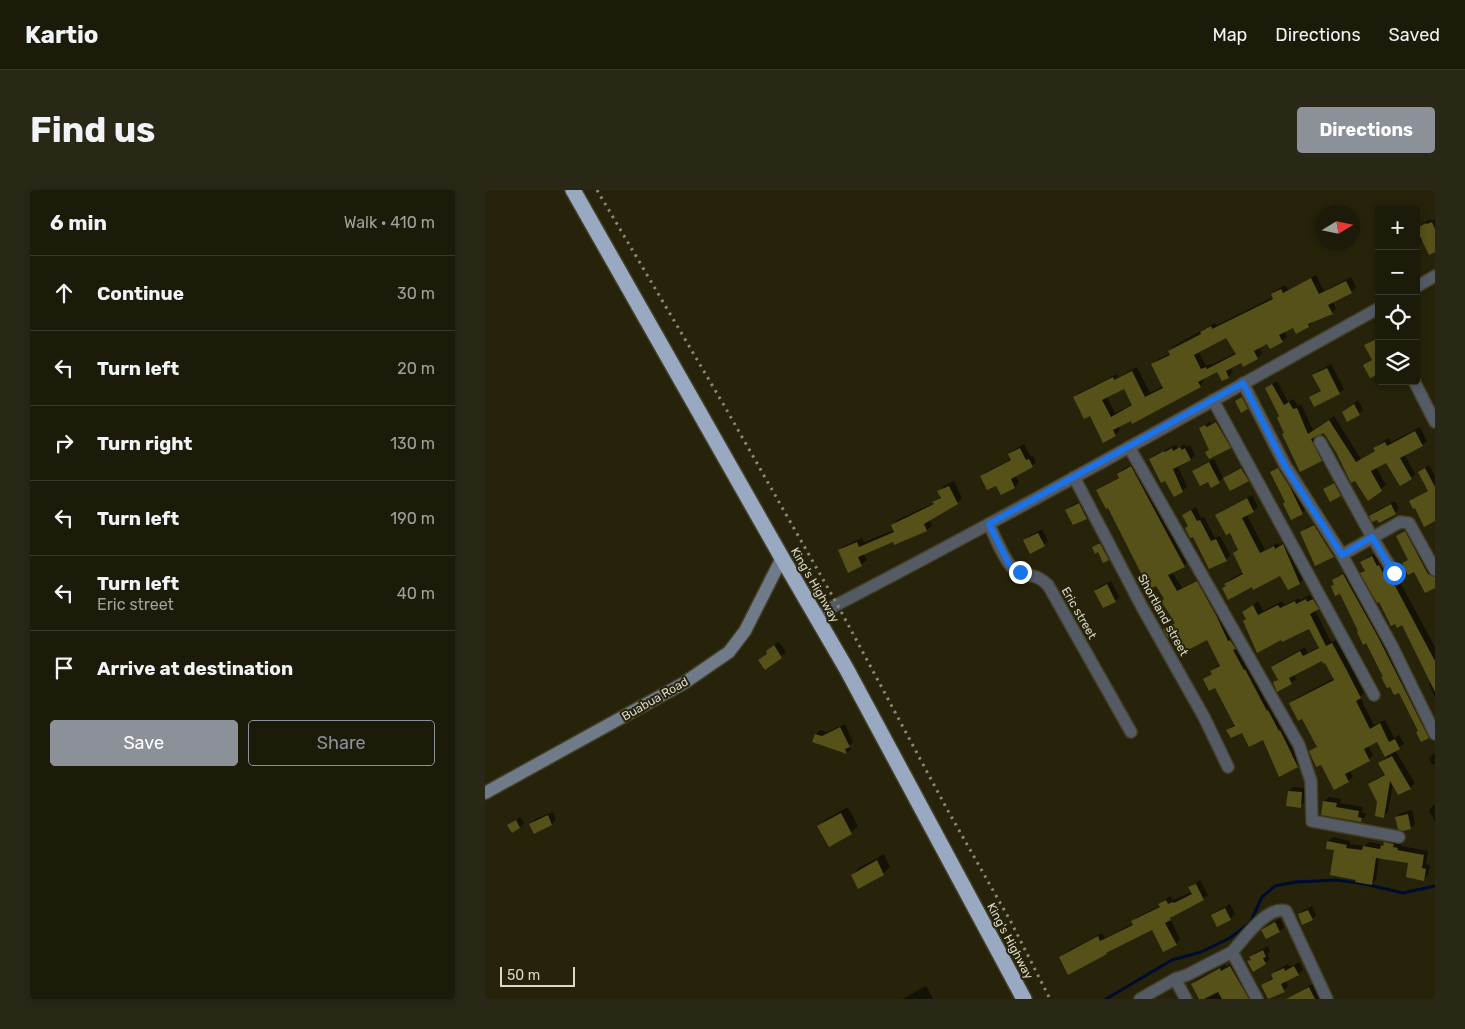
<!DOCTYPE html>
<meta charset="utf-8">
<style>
body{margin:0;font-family:Rubik,sans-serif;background:#292716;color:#f1f3f6}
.controls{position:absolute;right:15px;top:15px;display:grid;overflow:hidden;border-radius:5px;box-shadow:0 2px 8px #0003}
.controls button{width:45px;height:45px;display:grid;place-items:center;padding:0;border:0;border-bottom:1px solid #3a3829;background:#1c1a08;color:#f1f3f6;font:25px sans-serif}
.compass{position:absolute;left:830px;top:15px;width:45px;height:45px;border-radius:50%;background:#1c1a08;box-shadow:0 2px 8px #0003;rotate:80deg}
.scale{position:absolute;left:15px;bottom:12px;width:75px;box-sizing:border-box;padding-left:5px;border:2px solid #d9d8c9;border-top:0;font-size:14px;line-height:18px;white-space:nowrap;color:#d9d8c9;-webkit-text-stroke:4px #26230a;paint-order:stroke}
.stop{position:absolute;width:15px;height:15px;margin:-11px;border:4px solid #1a73e8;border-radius:50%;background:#fff}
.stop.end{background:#1a73e8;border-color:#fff;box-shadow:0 1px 5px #0008}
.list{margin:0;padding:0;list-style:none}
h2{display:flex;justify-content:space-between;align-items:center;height:65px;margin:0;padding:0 20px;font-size:21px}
h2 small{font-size:16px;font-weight:400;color:#a0a19c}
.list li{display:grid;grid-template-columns:32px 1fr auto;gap:15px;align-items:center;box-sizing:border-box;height:75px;padding:0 20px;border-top:1px solid #3a3829}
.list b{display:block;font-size:19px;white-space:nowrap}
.list p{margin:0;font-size:16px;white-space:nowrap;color:#a0a19c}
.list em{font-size:16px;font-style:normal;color:#a0a19c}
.actions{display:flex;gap:10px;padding:15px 20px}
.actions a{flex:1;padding:11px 0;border:1px solid #8c9099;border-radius:5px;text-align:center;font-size:18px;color:#8c9099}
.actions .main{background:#8c9099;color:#fff}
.icon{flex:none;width:28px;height:28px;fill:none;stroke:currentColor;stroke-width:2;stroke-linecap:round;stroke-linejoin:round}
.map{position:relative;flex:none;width:950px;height:809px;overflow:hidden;border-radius:5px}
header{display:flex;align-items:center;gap:30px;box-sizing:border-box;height:70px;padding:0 25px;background:#1c1a08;border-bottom:1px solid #3a3829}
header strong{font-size:24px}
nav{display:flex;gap:28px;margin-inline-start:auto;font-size:18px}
.intro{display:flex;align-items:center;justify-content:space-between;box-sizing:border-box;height:120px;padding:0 30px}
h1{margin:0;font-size:35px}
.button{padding:12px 22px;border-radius:5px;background:#8c9099;color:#fff;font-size:18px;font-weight:700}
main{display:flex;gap:30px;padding:0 30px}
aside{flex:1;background:#1c1a08;border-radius:5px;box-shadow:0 2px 8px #0003}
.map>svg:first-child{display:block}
</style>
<header>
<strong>Kartio</strong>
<nav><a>Map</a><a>Directions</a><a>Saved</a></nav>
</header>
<div class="intro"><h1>Find us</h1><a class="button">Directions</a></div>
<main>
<aside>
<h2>6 min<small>Walk · 410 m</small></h2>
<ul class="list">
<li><svg class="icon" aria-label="ahead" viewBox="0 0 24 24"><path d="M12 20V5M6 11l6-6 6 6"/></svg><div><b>Continue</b></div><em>30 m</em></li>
<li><svg class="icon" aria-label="left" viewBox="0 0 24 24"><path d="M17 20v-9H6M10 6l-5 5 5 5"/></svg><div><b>Turn left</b></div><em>20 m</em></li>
<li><svg class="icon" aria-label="right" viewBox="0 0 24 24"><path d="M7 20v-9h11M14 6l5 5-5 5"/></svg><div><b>Turn right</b></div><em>130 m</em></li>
<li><svg class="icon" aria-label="left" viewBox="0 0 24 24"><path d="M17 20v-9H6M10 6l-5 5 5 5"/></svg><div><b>Turn left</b></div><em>190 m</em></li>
<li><svg class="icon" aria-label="left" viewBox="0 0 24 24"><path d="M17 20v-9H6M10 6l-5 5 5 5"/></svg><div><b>Turn left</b><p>Eric street</p></div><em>40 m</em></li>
<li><svg class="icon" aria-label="arrive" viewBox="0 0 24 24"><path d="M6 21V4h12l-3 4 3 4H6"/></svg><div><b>Arrive at destination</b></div></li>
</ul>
<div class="actions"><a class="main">Save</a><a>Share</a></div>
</aside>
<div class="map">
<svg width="950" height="809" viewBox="0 0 950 809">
<rect width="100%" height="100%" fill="#26230a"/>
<g fill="#0007" fill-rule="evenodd">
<polygon points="946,29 947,31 950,29 950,60 938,50 931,53 931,37"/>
<path d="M831,85l8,16 27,-14 5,10 -5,5 -19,9 4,8 -4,4 -19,8 -4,5 -13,6 -3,-6 -9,5 3,6 -5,4 -14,1 -10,5 4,6 -4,5 -14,8 -3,-5 -11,6 3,5 -5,5 -10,-6 -15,7 1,3 -4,5 -82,40 2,4 -5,5 -12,6 -13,-26 -15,-17 4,-5 38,-19 2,3 18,-10 13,26 13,-7 -10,-22 4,-4 13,-7 -1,-2 5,-5 41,-23 2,2 56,-28 -1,-3 4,-4 9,-5 3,5zM741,147l10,16 -25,12 -1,-1 -4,2 -8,-15zM640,197l8,17 -18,9 -8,-16z"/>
<polygon points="894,147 894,182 880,175 887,169 881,155"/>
<polygon points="846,174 859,199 854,203 826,207 836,200 829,186 833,181"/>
<polygon points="792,191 803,212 809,209 813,216 816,214 828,240 849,226 876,269 891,260 890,258 894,254 904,248 906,252 935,237 942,251 937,255 919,264 930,284 926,288 901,271 891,277 901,295 884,309 839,241 830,246 840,265 836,270 800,242 795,226 781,198"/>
<polygon points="762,204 767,214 762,218 751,211"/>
<polygon points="873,210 878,220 874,224 858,222"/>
<polygon points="736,228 749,253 745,257 721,262 725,258 715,239 725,231 726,234"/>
<polygon points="539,254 546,267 548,266 551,272 547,276 530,285 534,292 530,297 516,304 511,294 496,287 501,282 526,269 524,264 529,260"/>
<polygon points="700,254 701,257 705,255 710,265 706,269 693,276 702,297 697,301 681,289 665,269 669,265 691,255 693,258"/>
<polygon points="729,269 738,288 734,292 724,291 709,281 713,277"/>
<polygon points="651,273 703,371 699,376 687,382 697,398 717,388 817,571 813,576 795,585 778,548 757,541 743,540 750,534 731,497 719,489 727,483 726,481 731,477 735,474 722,448 680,440 691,432 680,409 613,300 617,296 635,287 634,284 638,279"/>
<polygon points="761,274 767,286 763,290 740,288 744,284"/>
<polygon points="798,275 822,318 817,323 807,328 801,312 787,283"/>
<polygon points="944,275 950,286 950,330 926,311 944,300 935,282"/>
<polygon points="853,289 860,301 855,305 839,299"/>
<polygon points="469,291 477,308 472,313 444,330 447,335 442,340 410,353 408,350 378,363 382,370 376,375 354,361 359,356 377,348 379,352 409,340 407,336 412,330 449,313 456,306 454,302 459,296"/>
<polygon points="767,305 773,317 762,325 780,360 793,353 794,355 802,351 819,388 815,393 803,399 796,384 768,396 739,398 745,389 759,382 749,363 754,358 745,341 732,325 736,321"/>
<polygon points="598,309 605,323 601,328 581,320 586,316"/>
<polygon points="910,311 914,319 910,323 885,326 890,322"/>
<polygon points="711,317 716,328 719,327 730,348 735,346 745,365 741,370 708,345 699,325"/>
<polygon points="834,332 852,362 848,366 817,342 821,338"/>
<polygon points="925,338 950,381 950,396 919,374 924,369 912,346"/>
<polygon points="557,339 563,351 559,355 540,350 544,346"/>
<polygon points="619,349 628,365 623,369 608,357"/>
<polygon points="891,363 911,392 914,390 950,457 950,508 944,494 946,492 918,433 895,410 877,383 881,379 877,372 881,368"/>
<polygon points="863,381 948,543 943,547 934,541 914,501 899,486 855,403 847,397 850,394 848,390 853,386"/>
<polygon points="626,391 634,407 630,411 610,401 615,396"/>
<polygon points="825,405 827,408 833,406 837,414 830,420 846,452 851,450 864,473 879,503 875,507 889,535 900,530 909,548 914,545 919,554 910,560 930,593 925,598 908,594 903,622 899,626 885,594 889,590 900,584 895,573 902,567 893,551 883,556 888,565 884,570 864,580 868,587 863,591 836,573 826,562 833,556 818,527 806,513 810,509 849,488 841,472 838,470 809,485 811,489 806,493 789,493 793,489 787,477 792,473 820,457 823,463 834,457 824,437 762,428 759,422 773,411 778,421 797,411 799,415 814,408 815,410"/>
<polygon points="294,452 301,462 280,478 275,470 283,463 286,457"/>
<polygon points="360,534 368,552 364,556 366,559 362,563 329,551 331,544 335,540 342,542"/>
<polygon points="950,563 950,574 947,575 944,568"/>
<polygon points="808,597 821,598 820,612 815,616 804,601"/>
<polygon points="844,607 856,609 855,613 878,617 877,623 881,623 880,627 876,631 837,624 839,611"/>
<polygon points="950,614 950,632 944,620"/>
<polygon points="363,617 373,636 366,643 334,636 341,629"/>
<polygon points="927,620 930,634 925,638 911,627 916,623"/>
<polygon points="68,622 71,630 67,634 46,634 50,629"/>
<polygon points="35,627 39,633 35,637 23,636"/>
<polygon points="848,647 865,651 865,654 880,656 884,652 898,655 905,648 912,649 912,653 916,654 916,656 943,661 941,674 945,675 943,685 939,689 925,672 894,667 891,690 886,694 872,689 843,651"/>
<polygon points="399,664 405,677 398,684 367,685 374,678"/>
<polygon points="715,690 723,705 718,709 690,724 685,729 695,749 691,754 667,738 626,759 621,763 575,767 580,763 617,743 620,748 649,733 648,732 652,727 675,716 675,714 679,710 685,706 688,710 707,702 705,698"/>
<polygon points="745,714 750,724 745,729 733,735 727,725 732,721"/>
<polygon points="827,716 831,725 827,729 814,724 819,720"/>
<polygon points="795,728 799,737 795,741 782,748 778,740"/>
<polygon points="783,756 785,761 782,764 785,769 780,773 764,772 770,763"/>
<polygon points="814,772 818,780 813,784 801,791 803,796 799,801 777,795 789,787 787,785 792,780 803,774 805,777"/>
<polygon points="749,773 771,809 715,809 707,794 711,790 740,775 741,777"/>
<polygon points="829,793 837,809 815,809 812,804 817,800"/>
<polygon points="441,796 448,808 447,809 417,809"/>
</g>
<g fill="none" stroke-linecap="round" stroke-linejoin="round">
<polyline stroke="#000c2f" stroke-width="3" points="621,809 687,770 716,762 745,748 765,733 777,707 790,696 811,692 851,690 880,694 918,703 950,696"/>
</g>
<g fill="#565119" fill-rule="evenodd">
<polygon points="947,32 950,39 950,62 944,65 931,38 941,33 942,34"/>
<path d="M826,88l8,16 27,-13 6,12 -24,12 5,9 -25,10 1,3 -13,7 -3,-6 -14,7 4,7 -13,7 -3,-5 -13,7 4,8 -15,8 -2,-4 -15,8 3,7 -7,3 -5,-9 -19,10 3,5 -69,37 -1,-3 -18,9 3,6 -13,7 -13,-27 -6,3 -11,-22 40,-20 1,3 18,-9 13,26 18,-9 -12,-24 19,-9 -2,-4 33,-17 -1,-2 11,-6 1,3 61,-30 -2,-5 10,-5 2,4zM741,148l10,16 -29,15 -1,-2 -5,2 -7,-14zM639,199l8,16 -21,12 -9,-17z"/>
<polygon points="894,148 894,184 885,188 878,175 887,170 879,155"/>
<polygon points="842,178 855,204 829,217 824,207 836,201 827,185"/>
<polygon points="787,194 799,215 804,212 808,219 812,218 823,244 844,230 871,272 890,261 888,258 900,252 902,256 930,241 938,256 915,268 927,289 915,296 901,273 886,281 897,301 883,311 870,291 866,293 852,264 839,243 826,249 837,271 815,282 797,244 799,243 792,228 794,226 780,198"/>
<polygon points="757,207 763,219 756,223 750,211"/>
<polygon points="869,214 875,225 862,232 857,222"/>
<polygon points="731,232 746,258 724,269 720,262 724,260 714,238 720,235 722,237"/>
<polygon points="695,257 697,260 700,258 706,270 688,279 698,302 689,307 680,291 676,293 664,269 679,261 680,262 687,258 688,261"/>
<polygon points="535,258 541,270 544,269 548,277 526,289 530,298 516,305 511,296 502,300 495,286 526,270 523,264"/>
<polygon points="724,272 735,293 726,298 723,292 715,296 707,281"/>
<polygon points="646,276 700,377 683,385 692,401 712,391 732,427 743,451 745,450 751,459 748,460 759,480 760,479 782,521 783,520 794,541 795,540 813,577 794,587 778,550 764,557 757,543 746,548 741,540 750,536 730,498 724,501 718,489 727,484 725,481 735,476 722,450 699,462 690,444 683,448 678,439 690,433 676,411 679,409 671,396 664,399 623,318 621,319 611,300 634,288 632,284"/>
<polygon points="756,278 764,291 745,301 738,288"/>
<polygon points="793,278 805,297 818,324 806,330 798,314 800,312 785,282"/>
<polygon points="940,278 950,297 950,331 939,337 930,318 928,319 924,311 943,301 933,282"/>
<polygon points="849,293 856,306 845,312 838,299"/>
<polygon points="464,296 473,314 439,334 442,341 409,355 408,352 373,367 377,376 363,383 353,360 372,352 374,357 409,342 406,335 449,314 447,312 456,308 452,301"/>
<polygon points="762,308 769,322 757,328 775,363 789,356 790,359 798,354 815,394 803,400 795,386 768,400 767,397 743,410 737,398 741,396 739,394 758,384 748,363 753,360 745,343 741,345 730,325"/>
<polygon points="594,313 602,329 588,335 580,320"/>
<polygon points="906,314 911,324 894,333 892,330 887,332 884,326"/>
<polygon points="706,320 712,331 715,330 726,351 731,349 742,371 724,379 708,347 705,348 700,338 703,336 697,325"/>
<polygon points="829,335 849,367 830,376 815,342"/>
<polygon points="920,341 943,384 950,387 950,398 940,403 929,382 923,385 917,373 923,370 911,346"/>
<polygon points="553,343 560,356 545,364 538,350"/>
<polygon points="615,353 624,370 618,373 613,362 610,364 607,357"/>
<polygon points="887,366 892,376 894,375 901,389 903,388 907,395 909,394 950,471 950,502 917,435 912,438 910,434 906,436 894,412 892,413 875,383 880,381 875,372"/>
<polygon points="858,384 893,447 944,548 936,552 931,542 933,541 914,503 909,505 905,497 902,498 896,487 898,487 881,453 878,455 872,442 873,441 855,404 850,406 846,396 849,395 847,390"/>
<polygon points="622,394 631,412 618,418 609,401"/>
<polygon points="821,409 822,412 828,409 834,419 825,424 841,456 847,453 860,477 876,508 871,511 885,539 895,533 904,552 910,549 915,559 900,567 892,552 879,559 885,571 860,584 864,592 849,600 836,575 831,577 824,561 832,557 817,529 813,531 804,513 849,490 840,473 838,474 837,471 804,488 807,494 792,502 788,492 793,490 786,477 815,461 818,466 834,458 824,439 797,452 796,450 772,463 758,431 761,429 757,422 768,415 773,425 793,415 795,418 810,411 811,414"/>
<polygon points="289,455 297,468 280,480 273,470 282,464 281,461"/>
<polygon points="355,537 365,557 360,559 362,564 327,552 330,544 337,546"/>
<polygon points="907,566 926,599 913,605 905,591 899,628 890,626 892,612 883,594 900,585 893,573"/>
<polygon points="803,601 817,602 816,618 801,616"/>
<polygon points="838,611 852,613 851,617 874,621 873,627 877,628 876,632 836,625"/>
<polygon points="356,623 367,644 344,657 332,636"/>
<polygon points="923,624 926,639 918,641 913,639 910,627"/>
<polygon points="63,625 67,635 49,644 44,634"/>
<polygon points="31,630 35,638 27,643 22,635"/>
<polygon points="842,651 862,655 861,658 877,660 878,656 895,659 896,655 898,656 899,652 909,654 908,657 913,658 912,660 939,665 937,678 941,679 939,691 921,687 923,673 891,668 887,695 870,692 871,690 845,685 849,660 841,659"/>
<polygon points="392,670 399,685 373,699 366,685"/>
<polygon points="711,694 719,710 685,728 686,730 680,733 692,755 678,762 667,740 621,763 622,764 583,785 574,767 613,746 615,751 648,735 646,731 675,717 673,714 681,710 683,714 688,712 689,713 707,704 703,697"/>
<polygon points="740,718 746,730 732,737 726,725"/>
<polygon points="823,720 828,730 817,735 813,724"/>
<polygon points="790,732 795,742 781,749 776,740"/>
<polygon points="778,760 781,767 778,768 781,774 768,782 762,771 766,770 764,767"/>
<polygon points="745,776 764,809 737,809 733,802 719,809 714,809 706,794 735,778 736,781"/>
<polygon points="809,776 814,785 796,794 800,802 783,809 776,795 788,789 786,784 799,778 800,781"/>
<polygon points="824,797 830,809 801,809"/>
</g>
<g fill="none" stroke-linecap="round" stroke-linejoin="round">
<g stroke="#434029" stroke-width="14">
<g id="street">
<polyline points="931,97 950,86"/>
<polyline points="929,191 950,232"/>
<polyline points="758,193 800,275 857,365 907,456 950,544"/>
<polyline points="728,210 889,505"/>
<polyline points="835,252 887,347 909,383"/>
<polyline points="644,257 814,555 826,591 827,631 914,647"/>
<polyline points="589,287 657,417 719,527 743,577"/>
<path d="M504,334c5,11 17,41 27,47 12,7 19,1 32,14l83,147"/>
<polyline points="857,365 915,332 924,333 950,380"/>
<path d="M330,426c190,-98 377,-204 564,-308"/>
<path d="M747,762c12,-13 35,-47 54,-41l41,88"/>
<polyline points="690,789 701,809"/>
<polyline points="655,809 690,789 702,785 747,762 772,809"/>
</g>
</g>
<g stroke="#434029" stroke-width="15">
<polyline id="secondary" points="0,603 199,493 244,462 260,441 297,368"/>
</g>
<g stroke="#434029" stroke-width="18">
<polyline id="highway" points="88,0 297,368 361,478 539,809"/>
</g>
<use href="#street" stroke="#545b65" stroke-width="11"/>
<use href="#secondary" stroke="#707b8a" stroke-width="12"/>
<use href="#highway" stroke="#99a9c2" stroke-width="15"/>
<polyline stroke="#8b8975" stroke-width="3" stroke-dasharray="2.5 5" stroke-linecap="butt" points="112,0 240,217 352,414 462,619 526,732 565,809"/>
</g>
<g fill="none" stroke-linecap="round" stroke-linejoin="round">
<polyline stroke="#1a73e8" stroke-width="6" points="535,382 529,379 524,374 504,334 758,193 800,276 857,365 887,347 909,383"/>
</g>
<g text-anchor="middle" stroke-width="4" stroke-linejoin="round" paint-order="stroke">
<g font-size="12" fill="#d9d8c9" stroke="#26230a">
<text transform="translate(330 395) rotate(60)" y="4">King's Highway</text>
<text transform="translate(594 423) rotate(60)" y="4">Eric street</text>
<text transform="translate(678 425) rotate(61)" y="4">Shortland street</text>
<text transform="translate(170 509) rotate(-30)" y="4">Buabua Road</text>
<text transform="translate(525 751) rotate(62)" y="4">King's Highway</text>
</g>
</g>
</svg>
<div class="controls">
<button>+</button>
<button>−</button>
<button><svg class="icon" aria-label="locate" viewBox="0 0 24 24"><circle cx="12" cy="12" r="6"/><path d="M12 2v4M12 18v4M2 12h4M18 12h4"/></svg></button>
<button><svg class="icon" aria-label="layers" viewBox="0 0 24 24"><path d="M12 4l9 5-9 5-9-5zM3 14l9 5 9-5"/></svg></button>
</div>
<svg class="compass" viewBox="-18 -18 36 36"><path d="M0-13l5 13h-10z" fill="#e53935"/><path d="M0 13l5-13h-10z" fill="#a0a19c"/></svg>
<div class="scale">50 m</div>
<div class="stop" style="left:909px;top:383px"></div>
<div class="stop end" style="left:535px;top:382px"></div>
</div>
</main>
